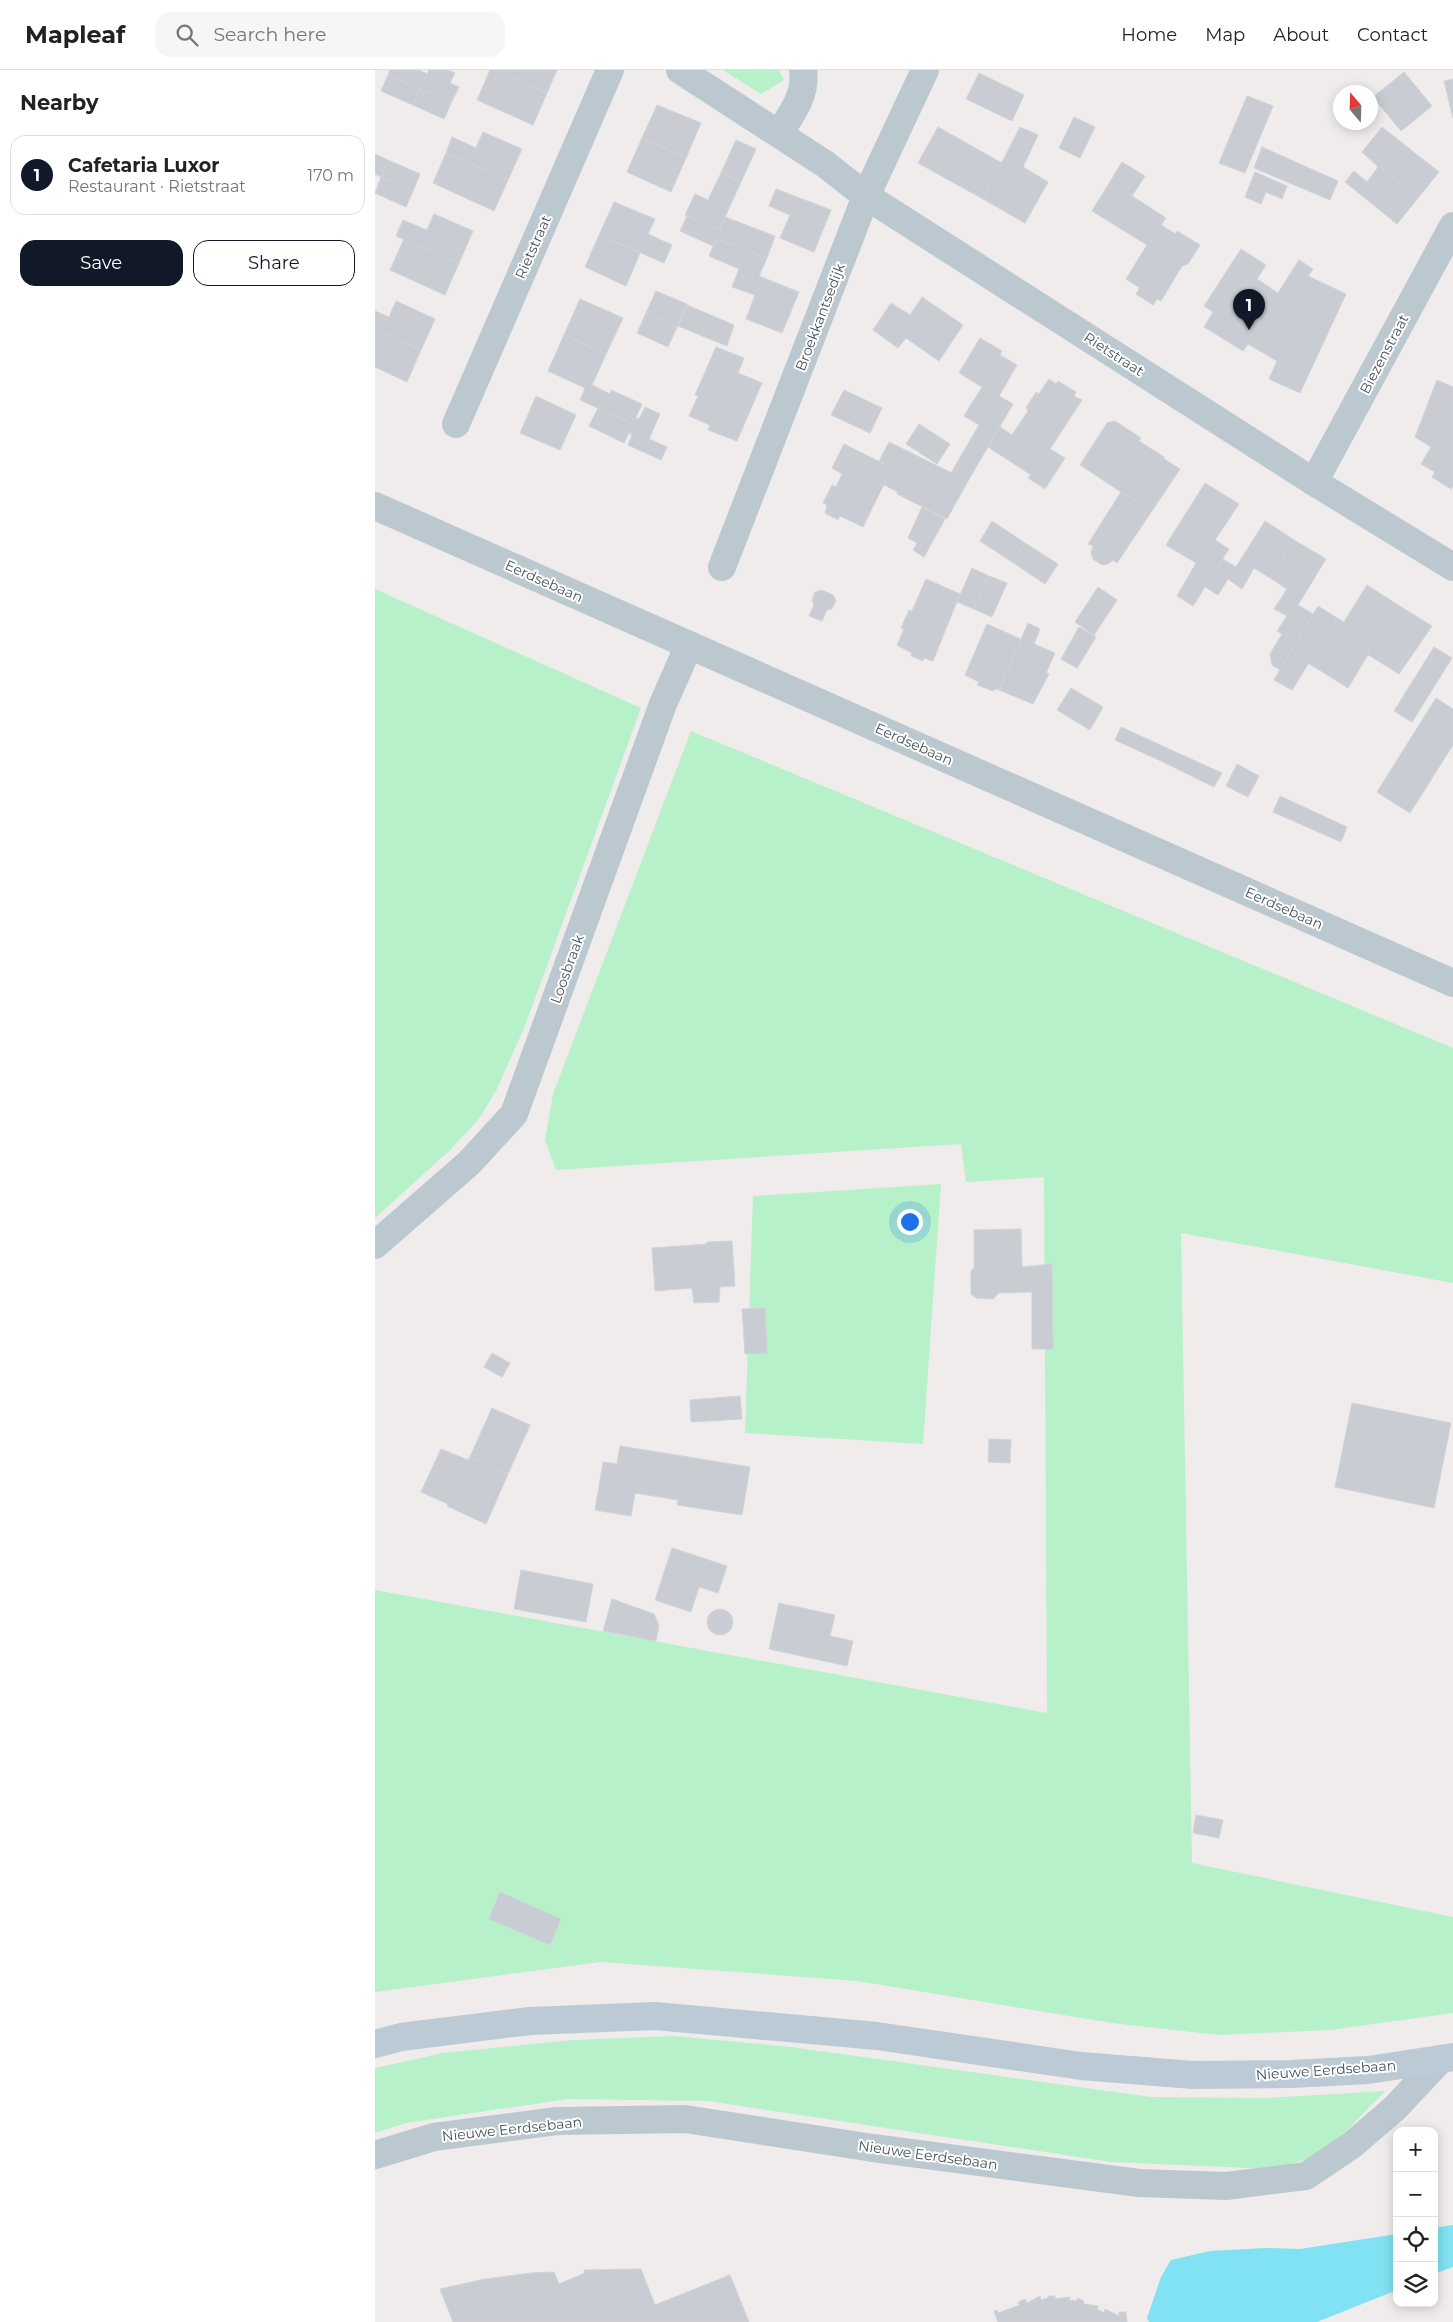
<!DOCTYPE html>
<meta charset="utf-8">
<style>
body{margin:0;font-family:Montserrat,sans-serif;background:#f6f6f6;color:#222}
.controls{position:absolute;right:15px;bottom:15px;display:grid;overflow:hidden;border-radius:10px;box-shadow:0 2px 12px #0003}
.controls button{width:45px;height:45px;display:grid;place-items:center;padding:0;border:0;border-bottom:1px solid #e0e0e0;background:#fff;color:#222;font:25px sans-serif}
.compass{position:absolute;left:958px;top:15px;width:45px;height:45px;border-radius:50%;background:#fff;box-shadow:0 2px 12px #0003;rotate:341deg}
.you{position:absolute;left:534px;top:1151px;width:18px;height:18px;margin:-12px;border:4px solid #fff;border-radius:50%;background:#1a73e8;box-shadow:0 0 0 8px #1a73e833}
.badge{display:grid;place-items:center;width:32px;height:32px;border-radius:50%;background:#111827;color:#fff;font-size:16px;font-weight:700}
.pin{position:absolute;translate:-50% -41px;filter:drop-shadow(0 1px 2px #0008)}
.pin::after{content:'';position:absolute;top:26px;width:18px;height:15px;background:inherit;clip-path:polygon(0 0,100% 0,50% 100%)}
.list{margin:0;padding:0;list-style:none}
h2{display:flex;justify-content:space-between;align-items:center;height:65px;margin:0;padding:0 20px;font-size:21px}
h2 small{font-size:16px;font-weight:400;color:#767676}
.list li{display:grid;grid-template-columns:32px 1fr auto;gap:15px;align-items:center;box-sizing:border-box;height:80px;margin:0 10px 10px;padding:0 10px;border:1px solid #e0e0e0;border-radius:15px}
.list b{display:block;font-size:19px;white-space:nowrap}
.list p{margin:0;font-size:16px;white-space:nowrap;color:#767676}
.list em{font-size:16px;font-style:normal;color:#767676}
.actions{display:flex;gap:10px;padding:15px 20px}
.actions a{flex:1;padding:11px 0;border:1px solid #111827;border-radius:15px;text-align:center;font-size:18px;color:#111827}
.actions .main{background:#111827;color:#fff}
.icon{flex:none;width:28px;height:28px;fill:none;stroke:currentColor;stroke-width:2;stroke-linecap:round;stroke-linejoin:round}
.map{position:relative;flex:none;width:1078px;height:2252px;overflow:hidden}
header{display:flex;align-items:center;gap:30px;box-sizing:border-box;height:70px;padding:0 25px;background:#fff;border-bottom:1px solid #e0e0e0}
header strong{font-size:24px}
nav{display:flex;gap:28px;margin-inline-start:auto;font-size:18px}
.search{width:350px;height:45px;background:#f6f6f6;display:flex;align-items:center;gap:12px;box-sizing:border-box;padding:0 18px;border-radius:15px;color:#767676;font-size:19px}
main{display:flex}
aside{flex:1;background:#fff}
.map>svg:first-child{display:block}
</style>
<header>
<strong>Mapleaf</strong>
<div class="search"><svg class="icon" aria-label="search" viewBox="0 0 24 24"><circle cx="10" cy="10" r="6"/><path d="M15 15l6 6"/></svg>Search here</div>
<nav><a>Home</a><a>Map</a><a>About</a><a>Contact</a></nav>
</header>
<main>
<aside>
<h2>Nearby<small></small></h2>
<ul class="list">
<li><span class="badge">1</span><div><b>Cafetaria Luxor</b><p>Restaurant · Rietstraat</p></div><em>170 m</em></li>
</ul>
<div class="actions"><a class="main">Save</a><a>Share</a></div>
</aside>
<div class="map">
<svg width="1078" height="2252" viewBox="0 0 1078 2252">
<rect width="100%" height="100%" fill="#f0ecec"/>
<g fill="#b6f1c9">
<polygon points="348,0 404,0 409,10 386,24"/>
<polygon points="0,519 266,638 150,956 122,1019 104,1049 74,1081 0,1148"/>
<polygon points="316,661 1078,978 1078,1213 806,1163 817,1793 1078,1847 1078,1943 955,1960 844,1965 737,1953 482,1911 225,1892 0,1922 0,1520 672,1643 669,1107 591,1112 586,1074 181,1100 170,1070 178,1024"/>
<polygon points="566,1114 548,1374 370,1363 378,1126"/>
<polygon points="299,1966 416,1977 776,2027 892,2028 1010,2021 948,2085 897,2099 736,2092 333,2031 193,2029 31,2053 0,2063 0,1998 68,1983 197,1970"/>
</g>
<g fill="#80e2f2">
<polygon points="1078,2155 1078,2197 1059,2204 1059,2158"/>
<polygon points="1022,2164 1022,2220 942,2252 774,2252 772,2248 786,2207 796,2190 835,2181 891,2178 925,2179"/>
</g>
<g fill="#c9ccd2" stroke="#d0d3d9">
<polygon points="15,0 44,0 52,4 45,19 13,5"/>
<polygon points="54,0 73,0 80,3 75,13 84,17 76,33 45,19"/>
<polygon points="115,0 120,0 172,23 158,55 102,30"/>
<polygon points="120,0 182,0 172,23"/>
<polygon points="1029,2 1057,36 1041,49 1013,15"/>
<polygon points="604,3 649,25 637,51 591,29"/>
<polygon points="13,5 45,19 38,35 6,21"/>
<polygon points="1078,9 1078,48 1069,11"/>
<polygon points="1013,15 1041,49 1026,61 998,27"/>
<polygon points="45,19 76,33 69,49 38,35"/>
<polygon points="872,26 898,36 870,103 844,93"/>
<polygon points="282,35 326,53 311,88 267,68"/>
<polygon points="699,47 720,57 705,88 684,78"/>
<polygon points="563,57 627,93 608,129 543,93"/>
<polygon points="645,57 663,65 648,97 673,112 650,153 608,129"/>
<polygon points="1007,57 1064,102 1043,128 987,82"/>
<polygon points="108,62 147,79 133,110 71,83 77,67 101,78"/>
<polygon points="267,68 311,88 296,122 252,102"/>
<polygon points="361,70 381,79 366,112 346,103"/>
<polygon points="887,77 963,111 955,130 879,98"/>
<polygon points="987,82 1043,128 1022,154 970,112 979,101 992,112 1003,97"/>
<polygon points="71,83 133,110 119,141 58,113"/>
<polygon points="0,84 13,90 6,107 0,104"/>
<polygon points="13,90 45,104 38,121 6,107"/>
<polygon points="747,92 770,106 757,126 791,148 786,155 801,164 802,161 825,175 813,194 807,196 786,231 782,229 778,235 761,224 765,218 751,209 772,175 717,141"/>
<polygon points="880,102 912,116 907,129 891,122 886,134 870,127"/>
<polygon points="346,103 366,112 344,160 310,145 320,124 333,130"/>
<polygon points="6,107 38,121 31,137 0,123"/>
<polygon points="401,119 456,140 439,182 405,168 415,145 394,136"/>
<polygon points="239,132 280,149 273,164 297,175 289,193 224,165"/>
<polygon points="59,144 98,161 84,193 21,166 28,150 52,160"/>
<polygon points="312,146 345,160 338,176 305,161"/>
<polygon points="350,147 400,166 392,188 341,169"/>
<polygon points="224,165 265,183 251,216 210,197"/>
<polygon points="29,169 84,193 70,225 15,200"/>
<polygon points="341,169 392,188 384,206 424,222 407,263 371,249 380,225 357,217 364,199 334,186"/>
<polygon points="866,179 891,195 882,209 903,223 924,190 938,199 933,206 971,224 925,323 894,309 902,291 873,274 868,281 829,257 838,242 829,236"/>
<polygon points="281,221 312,234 302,257 271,243"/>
<polygon points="547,227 588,255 564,291 531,268 523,278 498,260 516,233 535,245"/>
<polygon points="205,229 248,248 231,284 189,265"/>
<polygon points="21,231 60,249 46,280 0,260 0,241 14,247"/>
<polygon points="312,235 359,255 352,276 303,256"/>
<polygon points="271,243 302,257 293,277 262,263"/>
<polygon points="0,260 46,280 32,312 0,297"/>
<polygon points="189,265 231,284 217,315 235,324 236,320 267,334 258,354 205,330 210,318 173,301"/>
<polygon points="605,268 627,281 625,285 642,295 624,326 638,334 593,411 576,403 604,355 589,346 607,317 584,303"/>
<polygon points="341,277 369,288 363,303 387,313 362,371 333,360 335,355 314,346 323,326 320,325"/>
<polygon points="674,309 681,314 683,311 701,322 699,326 707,330 675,379 690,388 670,419 653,408 656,405 613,377 625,357 637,365 653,341 651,338 661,322 664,324"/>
<polygon points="1062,310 1078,317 1078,416 1076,419 1057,407 1060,402 1046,394 1056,377 1040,367"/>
<polygon points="469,320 507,338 495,363 456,345"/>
<polygon points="161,326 201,345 185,380 145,363"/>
<polygon points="270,337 285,344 274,369 292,377 286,390 253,375 257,365 254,363 260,349 261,348 264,349"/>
<polygon points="223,338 258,354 249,373 214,356"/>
<polygon points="740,351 766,368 764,371 789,387 760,431 705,395 732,353"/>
<polygon points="544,354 575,374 562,394 531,374"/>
<polygon points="514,372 593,411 572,449 522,424 523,422 509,415 517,398 504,391"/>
<polygon points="469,374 517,398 488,457 465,446 463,450 450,443 452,435 448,433 457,415 461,417 467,404 457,398"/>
<polygon points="789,387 789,389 805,399 742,493 738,490 733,494 727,495 718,489 716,483 718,476 713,474 746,422 760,431"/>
<polygon points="830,413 864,434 840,470 854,479 818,536 802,526 821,493 791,475"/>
<polygon points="547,437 570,449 549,487 538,480 542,473 533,468"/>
<polygon points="617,451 650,473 637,492 605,471"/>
<polygon points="890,451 919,470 895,508 879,498 867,519 853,509 843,525 830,517 848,489 861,497"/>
<polygon points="919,470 951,489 923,535 938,544 905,600 897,595 895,584 907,564 902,561 912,546 899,539 912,519 895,508"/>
<polygon points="650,473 683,494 670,514 637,492"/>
<polygon points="597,498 614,506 599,539 582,532"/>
<polygon points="614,506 632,513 617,547 599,539"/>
<polygon points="551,509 585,524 558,591 549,588 548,591 536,586 537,583 522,575 529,559 526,558 534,540 537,541"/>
<polygon points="992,515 1023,535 973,618 933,593 962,548 969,552"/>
<polygon points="723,517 742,530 719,565 700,552"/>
<polygon points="447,520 458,525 461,531 457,539 452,540 447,551 434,546 439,535 437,530 440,522"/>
<polygon points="1023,535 1057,556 1024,604 992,584"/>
<polygon points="943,536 962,548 917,620 899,610"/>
<polygon points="653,553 665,559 659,574 680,583 671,603 674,604 658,634 624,620"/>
<polygon points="612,554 646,569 624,620 620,619 618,621 602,615 604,612 590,605"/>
<polygon points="704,557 721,567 702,598 686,589"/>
<polygon points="1059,577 1077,588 1037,652 1019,641"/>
<polygon points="696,618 728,637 715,660 682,640"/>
<polygon points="1061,628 1078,639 1078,675 1035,743 1002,722"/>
<polygon points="746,657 794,679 786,691 740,670"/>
<polygon points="794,679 847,703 839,717 786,691"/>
<polygon points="862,694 884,706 873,727 851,716"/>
<polygon points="905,726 972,757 966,772 898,742"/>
<polygon points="646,1159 647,1197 677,1194 678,1279 657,1279 657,1222 624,1223 618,1229 601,1228 596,1224 596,1201 599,1198 599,1160"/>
<polygon points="357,1171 360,1216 345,1217 344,1232 319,1233 317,1218 280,1221 277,1178 332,1174 332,1172"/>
<polygon points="390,1238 392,1283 370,1284 367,1239"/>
<polygon points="117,1283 135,1293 127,1307 109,1297"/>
<polygon points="365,1326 367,1349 316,1352 315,1330"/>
<polygon points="977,1333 1076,1353 1059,1438 960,1417"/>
<polygon points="117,1338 155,1355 133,1404 95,1387"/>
<polygon points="614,1369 636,1370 635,1393 613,1392"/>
<polygon points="245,1376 375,1397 367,1445 302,1435 303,1430 260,1423 256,1446 220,1440 228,1392 242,1394"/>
<polygon points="66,1379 93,1390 95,1387 133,1404 111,1454 72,1436 73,1434 46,1422"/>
<polygon points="297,1478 352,1496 343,1523 324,1517 316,1542 280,1530"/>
<polygon points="146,1500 218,1514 211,1552 139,1539"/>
<polygon points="237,1529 279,1544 284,1556 281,1571 228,1561"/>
<polygon points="404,1533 460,1545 455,1566 478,1571 472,1596 394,1579"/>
<circle cx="345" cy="1552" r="13"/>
<polygon points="821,1745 848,1750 844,1768 818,1763"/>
<polygon points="125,1822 186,1849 175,1875 114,1849"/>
<polygon points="266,2199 280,2235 355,2205 374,2252 78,2252 65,2219 110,2209 156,2203 179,2202 184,2214 210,2203 209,2200"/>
<polygon points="665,2226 666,2230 673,2228 673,2226 680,2226 680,2229 695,2227 694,2230 702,2231 702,2228 709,2231 708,2234 723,2236 722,2239 729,2243 730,2239 744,2246 744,2242 751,2242 752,2252 623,2252 619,2241 622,2240 623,2243 645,2235 643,2232 650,2229 652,2233"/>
</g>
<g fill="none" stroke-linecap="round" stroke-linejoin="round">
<g stroke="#bcc8d0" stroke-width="28">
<polyline points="305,0 450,94 491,126 939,412 1078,497"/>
<path d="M404,64c12,-20 28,-39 24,-64"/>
<polyline points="81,354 235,0"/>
<polyline points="939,412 1078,156"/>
<polyline points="0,436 1078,913"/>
<polyline points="347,497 491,126 550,0"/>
<polyline points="0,1175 94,1093 139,1044 288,634 314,575"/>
<polyline points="0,2085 59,2067 182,2051 310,2049 498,2078 764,2113 851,2116 931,2106 977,2075 1020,2038 1066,1989"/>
</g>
<polyline stroke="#bbcad5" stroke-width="28" points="0,1974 26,1967 155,1951 280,1946 502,1966 706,1996 818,2005 916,2004 993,2000 1078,1987"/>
</g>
<g text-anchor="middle" stroke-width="4" stroke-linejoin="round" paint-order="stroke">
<g font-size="14" fill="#44525b" stroke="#fff">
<text transform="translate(158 177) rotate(-66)" y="5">Rietstraat</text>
<text transform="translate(445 247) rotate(-69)" y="5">Broekkantsedijk</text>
<text transform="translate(739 284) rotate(33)" y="5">Rietstraat</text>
<text transform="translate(1009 284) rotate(-62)" y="5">Biezenstraat</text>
<text transform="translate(169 511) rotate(24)" y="5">Eerdsebaan</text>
<text transform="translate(539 674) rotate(24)" y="5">Eerdsebaan</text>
<text transform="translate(909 838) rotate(24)" y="5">Eerdsebaan</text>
<text transform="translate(192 899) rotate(-70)" y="5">Loosbraak</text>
<text transform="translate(951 2000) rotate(-4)" y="5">Nieuwe Eerdsebaan</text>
<text transform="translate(137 2059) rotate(-6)" y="5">Nieuwe Eerdsebaan</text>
<text transform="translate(553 2085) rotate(8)" y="5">Nieuwe Eerdsebaan</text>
</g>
</g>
</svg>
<div class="controls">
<button>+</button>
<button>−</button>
<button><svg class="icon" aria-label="locate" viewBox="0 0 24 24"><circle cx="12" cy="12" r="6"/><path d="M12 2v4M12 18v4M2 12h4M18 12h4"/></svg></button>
<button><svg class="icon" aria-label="layers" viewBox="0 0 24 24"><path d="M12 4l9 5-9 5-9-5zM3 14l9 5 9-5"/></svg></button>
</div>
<svg class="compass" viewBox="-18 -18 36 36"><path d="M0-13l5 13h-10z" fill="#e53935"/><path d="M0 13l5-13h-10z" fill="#767676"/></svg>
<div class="you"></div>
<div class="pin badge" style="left:874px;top:260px">1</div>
</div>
</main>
